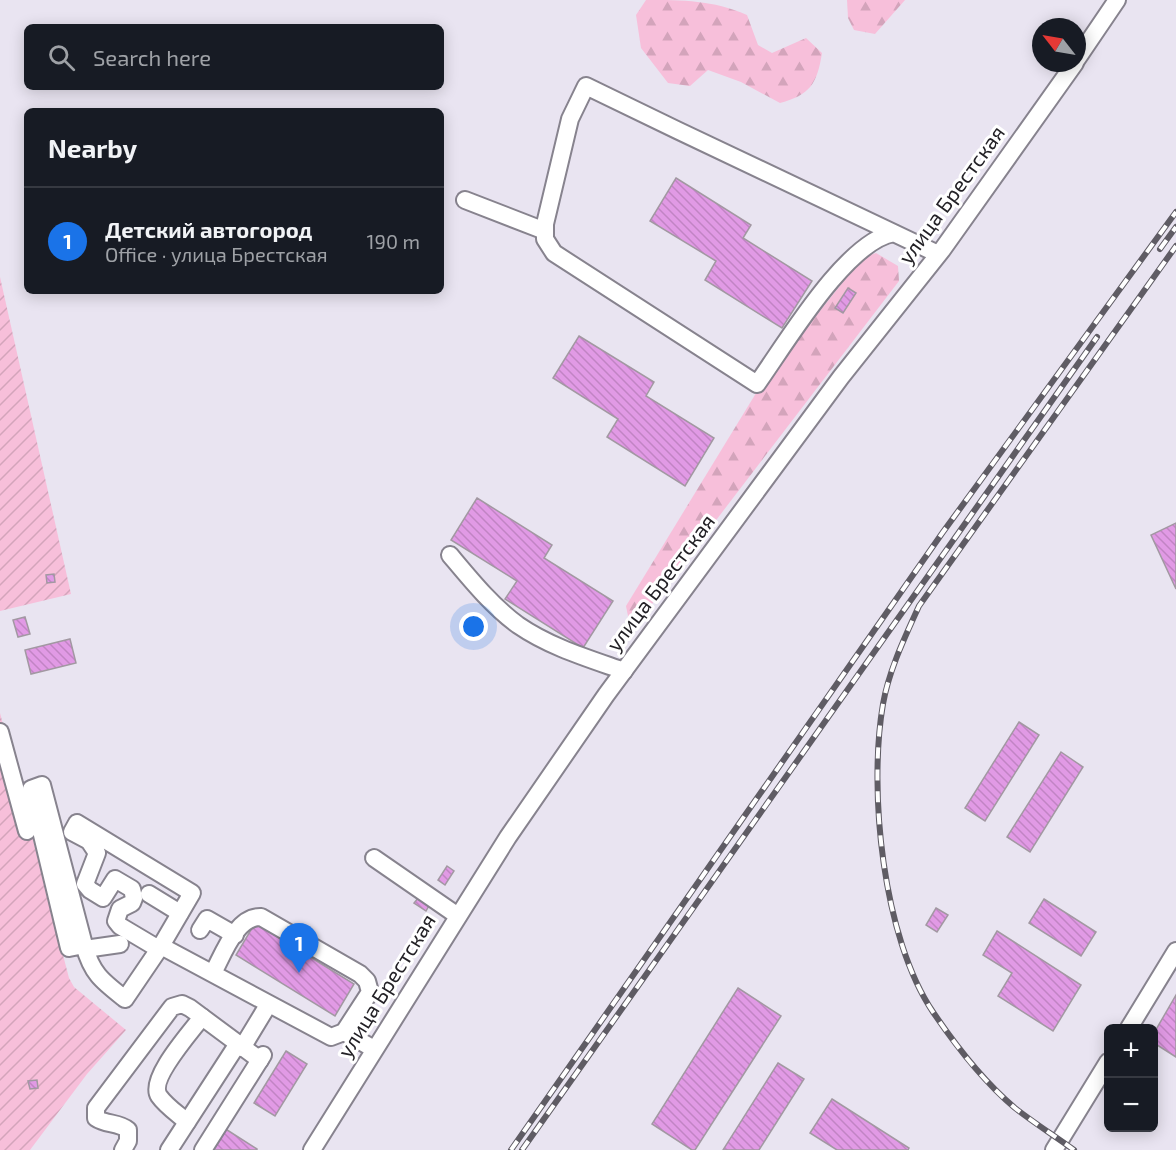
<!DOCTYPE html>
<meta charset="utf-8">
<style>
body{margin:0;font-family:"Exo 2",sans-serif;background:#20242c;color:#f1f3f6}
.controls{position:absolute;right:18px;bottom:18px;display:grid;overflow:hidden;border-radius:9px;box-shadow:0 3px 15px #0003}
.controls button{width:54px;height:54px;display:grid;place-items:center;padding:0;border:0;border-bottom:2px solid #363941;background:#171b24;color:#f1f3f6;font:30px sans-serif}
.compass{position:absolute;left:1032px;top:18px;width:54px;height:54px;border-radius:50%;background:#171b24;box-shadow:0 3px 15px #0003;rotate:301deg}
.you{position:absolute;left:474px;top:627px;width:21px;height:21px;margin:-15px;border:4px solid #fff;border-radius:50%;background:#1a73e8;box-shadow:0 0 0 9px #1a73e833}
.badge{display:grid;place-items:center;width:39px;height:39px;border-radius:50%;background:#1a73e8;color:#fff;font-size:20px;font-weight:700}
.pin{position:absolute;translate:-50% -50px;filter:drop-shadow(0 2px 3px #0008)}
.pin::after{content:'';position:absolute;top:32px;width:21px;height:18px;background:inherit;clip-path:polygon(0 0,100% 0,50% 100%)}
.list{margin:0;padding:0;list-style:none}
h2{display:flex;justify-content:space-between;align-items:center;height:78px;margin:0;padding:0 24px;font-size:26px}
h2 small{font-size:20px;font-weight:400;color:#9ea1a6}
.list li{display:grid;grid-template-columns:39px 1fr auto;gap:18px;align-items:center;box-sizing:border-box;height:108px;padding:0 24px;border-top:2px solid #363941}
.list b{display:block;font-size:22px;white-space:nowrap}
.list p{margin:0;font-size:20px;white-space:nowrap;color:#9ea1a6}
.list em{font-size:20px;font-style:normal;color:#9ea1a6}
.icon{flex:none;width:33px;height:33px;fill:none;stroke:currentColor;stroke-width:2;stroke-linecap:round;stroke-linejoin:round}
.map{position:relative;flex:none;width:1176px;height:1150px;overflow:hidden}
.search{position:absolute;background:#171b24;box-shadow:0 3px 15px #0003;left:24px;top:24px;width:420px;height:66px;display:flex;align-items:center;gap:15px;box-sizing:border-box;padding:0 21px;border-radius:9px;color:#9ea1a6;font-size:22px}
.panel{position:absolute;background:#171b24;box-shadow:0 3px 15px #0003;left:24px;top:108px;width:420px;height:186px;border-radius:9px}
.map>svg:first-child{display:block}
</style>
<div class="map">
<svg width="1176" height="1150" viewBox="0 0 1176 1150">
<defs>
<pattern id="forest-firs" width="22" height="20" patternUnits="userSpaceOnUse" patternTransform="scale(1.5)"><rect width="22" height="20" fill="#f7bfda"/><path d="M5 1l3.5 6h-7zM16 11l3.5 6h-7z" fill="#d3a4bb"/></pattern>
<pattern id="garden-furrows" width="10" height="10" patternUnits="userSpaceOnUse" patternTransform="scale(1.5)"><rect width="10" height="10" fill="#f7bfda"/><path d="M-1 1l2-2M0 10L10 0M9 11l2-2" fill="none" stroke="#d3a4bb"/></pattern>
<pattern id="building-back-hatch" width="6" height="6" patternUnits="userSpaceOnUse" patternTransform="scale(1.5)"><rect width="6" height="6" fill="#e19ae5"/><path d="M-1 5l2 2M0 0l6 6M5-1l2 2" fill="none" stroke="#c184c4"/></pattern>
</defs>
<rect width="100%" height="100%" fill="#e9e4f1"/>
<g fill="url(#forest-firs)">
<path d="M646,0c38,0 66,0 101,15l11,30 14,8 34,-15 16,15c-5,31 -12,42 -42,50l-39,-21 -33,-12 -18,16 -22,-3 -27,-35 -5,-33z"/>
<polygon points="847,0 905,0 875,34 854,30 848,18"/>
<polygon points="876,253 898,266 899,281 642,617 629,621 626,606 761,385 862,258"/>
</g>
<g fill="url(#garden-furrows)">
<polygon points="0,277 71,594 0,611"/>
<polygon points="0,713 69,978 74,987 126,1030 87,1074 30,1150 0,1150"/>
</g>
<g fill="url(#building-back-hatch)" stroke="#a298a2" stroke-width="1.5">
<polygon points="676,178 751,225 743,238 812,281 782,328 705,280 716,261 650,221"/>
<polygon points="848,288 856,293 843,313 835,308"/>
<polygon points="579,336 654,382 646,396 714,438 685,486 607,437 618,419 553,378"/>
<polygon points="477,498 552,545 544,558 613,601 583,648 505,599 517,581 451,540"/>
<polygon points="1176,523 1176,589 1151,535"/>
<polygon points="54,574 55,582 47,583 46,575"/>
<polygon points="25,617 30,634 18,637 13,620"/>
<polygon points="70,639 76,663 31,674 25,650"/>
<polygon points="1019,722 1039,735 985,821 965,808"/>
<polygon points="1061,752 1083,767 1030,852 1007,837"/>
<polygon points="447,866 454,871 445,885 438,880"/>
<polygon points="419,897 430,904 426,911 414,903"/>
<polygon points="1044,899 1096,932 1081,956 1029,923"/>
<polygon points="936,908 948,915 937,932 926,925"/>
<polygon points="255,923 354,984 335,1016 236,955"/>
<polygon points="997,931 1081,985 1053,1031 998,996 1012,973 983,955"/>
<polygon points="738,988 781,1016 695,1150 692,1150 652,1124"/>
<polygon points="1176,995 1176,1057 1154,1043 1154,1033"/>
<polygon points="286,1051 307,1064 275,1116 254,1103"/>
<polygon points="778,1063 804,1079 759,1150 723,1150"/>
<polygon points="37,1080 38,1088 30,1089 28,1081"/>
<polygon points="832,1099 909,1148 908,1150 837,1150 810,1133"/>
<polygon points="224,1128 257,1149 257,1150 210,1150"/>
</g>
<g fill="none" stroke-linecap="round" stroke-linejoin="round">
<g stroke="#87838e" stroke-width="20">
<g id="minor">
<polyline points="1077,59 1117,0"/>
<polyline points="465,200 545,231"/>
<path d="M894,233c-48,8 -109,112 -137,151l-203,-131 -9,-14v-15l25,-105 16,-33c117,57 235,113 352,168"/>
<path d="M450,555c21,25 42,51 68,70 32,22 69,33 106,46"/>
<polyline points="0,732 27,831"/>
<polyline points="374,858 458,916"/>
<polyline points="149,894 180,913"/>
<polyline points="200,930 207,919 235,935"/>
<path d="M84,945l-15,3 -38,-159 11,-4 42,160c8,29 18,36 41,54l36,-53 31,-53 -115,-70 -5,9 17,9 8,12 -12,31 5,6 13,8 12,-19 17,10 2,9 -2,5 -12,6 -4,12 4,5 37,22"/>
<path d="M161,946l170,91 13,-5 26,-40 -3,-11 -7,-7 -99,-57c-25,-1 -38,38 -48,56"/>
<polyline points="85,949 120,944"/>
<polyline points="1129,1028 1176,951"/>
<polyline points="344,1032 374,1049"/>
<polyline points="242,1048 268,1005"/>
<path d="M187,1122c-9,-8 -21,-16 -28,-26 -11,-17 32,-64 43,-79"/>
<path d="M123,1150l5,-9v-11c-9,-8 -22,-5 -32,-12v-10l76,-101 10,-3 8,4 70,52"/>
<polyline points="169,1150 237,1045"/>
<polyline points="203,1150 263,1055"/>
<polyline points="312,1150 508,837 606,695 841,377 942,250 1075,63"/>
<polyline points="1054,1150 1108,1062"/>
</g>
</g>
<use href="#minor" stroke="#fff" stroke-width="16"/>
<g stroke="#5f5c64" stroke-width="6">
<g id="rail">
<polyline points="1160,249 1176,227"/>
<polyline points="511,1150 943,532 1176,212"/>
<polyline points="522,1150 1097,337"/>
<path d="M1074,1150c-19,-14 -40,-27 -59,-42 -32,-27 -59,-62 -82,-96 -50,-74 -65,-221 -50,-308 6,-34 22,-67 36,-98l257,-360"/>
</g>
</g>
<use href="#rail" stroke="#fff" stroke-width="4" stroke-dasharray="11" stroke-linecap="butt"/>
</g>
<g text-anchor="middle" stroke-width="6" stroke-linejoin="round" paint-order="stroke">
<g font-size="21" fill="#232126" stroke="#fff">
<text transform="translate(952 195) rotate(-54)" y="7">улица Брестская</text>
<text transform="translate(661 583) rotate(-53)" y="7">улица Брестская</text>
<text transform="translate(387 986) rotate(-58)" y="7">улица Брестская</text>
</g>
</g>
</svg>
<div class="controls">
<button>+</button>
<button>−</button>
</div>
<svg class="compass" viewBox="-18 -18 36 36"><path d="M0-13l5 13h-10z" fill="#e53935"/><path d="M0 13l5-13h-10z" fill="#9ea1a6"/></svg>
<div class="you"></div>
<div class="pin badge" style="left:299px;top:973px">1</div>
<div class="search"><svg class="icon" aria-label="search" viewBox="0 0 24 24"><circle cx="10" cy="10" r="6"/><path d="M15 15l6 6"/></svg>Search here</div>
<section class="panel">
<h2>Nearby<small></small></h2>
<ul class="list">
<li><span class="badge">1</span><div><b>Детский автогород</b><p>Office · улица Брестская</p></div><em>190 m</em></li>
</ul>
</section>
</div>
